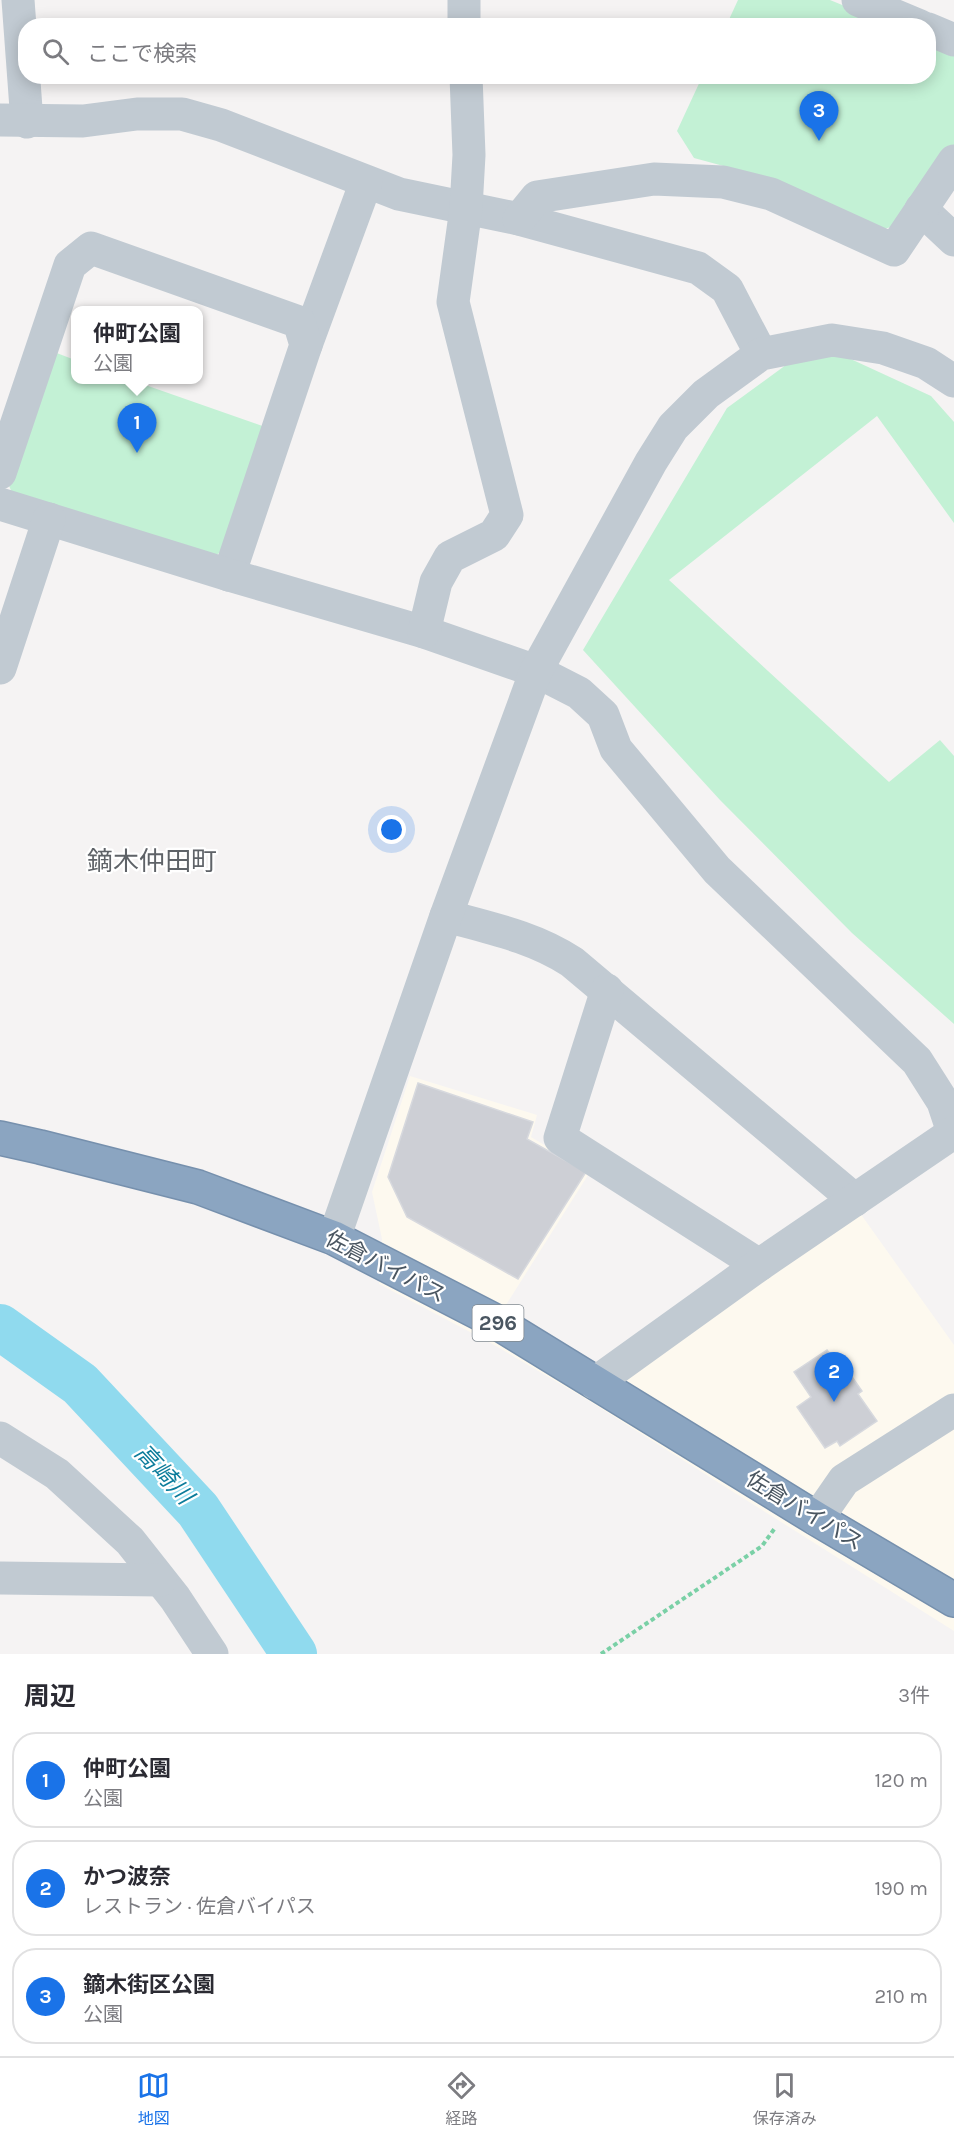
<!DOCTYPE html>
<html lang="ja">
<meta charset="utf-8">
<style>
body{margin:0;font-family:Karla,"Noto Sans JP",sans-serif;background:#f7f7f7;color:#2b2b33}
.you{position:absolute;left:392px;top:830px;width:21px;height:21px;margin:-15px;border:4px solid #fff;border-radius:50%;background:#1a73e8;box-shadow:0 0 0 9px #1a73e833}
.badge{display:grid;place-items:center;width:39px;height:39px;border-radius:50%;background:#1a73e8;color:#fff;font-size:20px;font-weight:700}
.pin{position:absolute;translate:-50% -50px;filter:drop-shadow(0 2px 3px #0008)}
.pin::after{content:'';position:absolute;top:32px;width:21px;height:18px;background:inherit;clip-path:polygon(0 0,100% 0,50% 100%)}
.popup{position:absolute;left:71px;top:306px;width:132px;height:78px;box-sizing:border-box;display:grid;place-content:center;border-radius:12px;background:#fff;filter:drop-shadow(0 2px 4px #0005);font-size:20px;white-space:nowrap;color:#7c7c81}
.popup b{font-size:22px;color:#2b2b33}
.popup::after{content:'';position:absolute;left:50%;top:100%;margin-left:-12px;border:12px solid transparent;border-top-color:#fff}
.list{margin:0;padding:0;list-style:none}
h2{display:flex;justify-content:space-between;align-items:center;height:78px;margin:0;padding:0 24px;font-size:26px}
h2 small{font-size:20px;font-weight:400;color:#7c7c81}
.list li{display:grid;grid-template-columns:39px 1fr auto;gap:18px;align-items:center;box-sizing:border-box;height:96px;margin:0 12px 12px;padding:0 12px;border:2px solid #e1e1e2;border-radius:24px}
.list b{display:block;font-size:22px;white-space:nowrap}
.list p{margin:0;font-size:20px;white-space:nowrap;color:#7c7c81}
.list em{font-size:20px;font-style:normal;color:#7c7c81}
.icon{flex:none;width:33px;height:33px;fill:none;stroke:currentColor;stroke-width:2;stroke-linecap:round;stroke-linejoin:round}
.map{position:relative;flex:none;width:954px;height:1654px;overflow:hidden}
.search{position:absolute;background:#fff;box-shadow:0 3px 15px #0003;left:18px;right:18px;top:18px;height:66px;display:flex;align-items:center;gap:15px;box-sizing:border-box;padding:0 21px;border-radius:24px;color:#7c7c81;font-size:22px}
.sheet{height:402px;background:#fff}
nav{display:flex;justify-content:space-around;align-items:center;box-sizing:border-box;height:84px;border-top:2px solid #e1e1e2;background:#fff;font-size:16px;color:#7c7c81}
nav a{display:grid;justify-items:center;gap:3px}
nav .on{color:#1a73e8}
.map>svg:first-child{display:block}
</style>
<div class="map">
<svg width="954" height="1654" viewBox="0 0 954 1654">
<rect width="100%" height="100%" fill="#f5f3f3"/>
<polygon fill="#fdf9ef" points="410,1076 537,1115 531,1137 590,1172 504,1308 614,1381 855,1206 954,1345 954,1631 586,1399 489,1342 379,1284 382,1239 372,1192"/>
<g fill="#c3f1d5">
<polygon points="738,0 830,0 891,25 726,26"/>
<polygon points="929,41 954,52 954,151 894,226 878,231 753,174 694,158 677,131 702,77 928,76"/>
<polygon points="816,343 931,396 954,422 954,523 877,416 669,580 889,782 940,740 954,756 954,1024 852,933 720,800 583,650 727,408"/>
<polygon points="54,352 75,360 76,380 131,380 268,428 224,550 208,560 14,498 6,478"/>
</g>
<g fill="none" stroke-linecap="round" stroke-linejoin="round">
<polyline stroke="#90daee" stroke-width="46" points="0,1327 80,1384 198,1510 294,1654"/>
</g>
<g fill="#cdcfd5" stroke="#d7d9de" stroke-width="1.5">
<polygon points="418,1083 533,1122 527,1139 586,1172 518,1279 407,1217 388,1177"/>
<polygon points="827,1350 844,1374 848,1371 862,1391 858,1394 877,1421 840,1446 837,1441 825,1448 797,1407 811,1397 794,1372"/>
</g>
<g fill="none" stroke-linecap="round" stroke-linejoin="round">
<g stroke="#7690ad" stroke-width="36">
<polyline id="highway" points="0,1138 40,1147 198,1187 334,1238 493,1320 817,1519 954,1600"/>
</g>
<polyline stroke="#7ad0a6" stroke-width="4" stroke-dasharray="4.5 3" stroke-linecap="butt" points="601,1654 762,1546 775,1528"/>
<g stroke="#c1cad2" stroke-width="33">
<polyline points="18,0 27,122"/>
<polyline points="464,0 464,26"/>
<polyline points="858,0 920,26"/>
<polyline points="928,29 954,40"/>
<polyline points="0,120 83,121 137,114 182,114 221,125 399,194 519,219 698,268 727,289 761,354"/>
<polyline points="921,209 954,240"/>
<polyline points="519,219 537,197 654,179 723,182 771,194 894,250 954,161"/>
<polyline points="306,345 366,182"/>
<polyline points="0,473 70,265 91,248 299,322 306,345 229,575"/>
<polyline points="0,504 229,575 424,632 536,671 579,693 603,715 616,749 717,870 917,1061 943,1102 954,1135"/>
<polyline points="424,632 436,582 450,557 494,535 507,515 453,302 466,208 469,155 466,76"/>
<polyline points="0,668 49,519"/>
<path d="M446,916c44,12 88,21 126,46l283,238"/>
<polyline points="607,990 560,1138 759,1265"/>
<polyline points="334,1238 446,916 536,671 651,462 673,427 706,394 761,354 832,340 883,348 926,363 954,381"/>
<polyline points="595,1383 759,1265 953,1133"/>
<polyline points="0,1438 57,1474 130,1541 175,1598 212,1654"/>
<polyline points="817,1519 844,1480 954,1410"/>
<polyline points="0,1578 160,1580"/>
</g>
<use href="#highway" stroke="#8ba5c1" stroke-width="33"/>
</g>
<g text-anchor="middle" stroke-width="4.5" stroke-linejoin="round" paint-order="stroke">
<rect fill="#fff" stroke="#808990" stroke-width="1.5" x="472.5" y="1305" width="51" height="36" rx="4.5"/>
<g font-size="21" font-weight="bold" fill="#4a5661">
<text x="498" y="1330">296</text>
</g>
<g font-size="22" fill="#4a5661" stroke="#fff">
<text transform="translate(386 1266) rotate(27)" y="8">佐倉バイパス</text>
<text transform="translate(805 1510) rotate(31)" y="8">佐倉バイパス</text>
</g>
<g font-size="24" font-style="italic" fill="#0c7c9b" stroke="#fff">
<text transform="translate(164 1474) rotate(47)" y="8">高崎川</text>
</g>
<g font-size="26" fill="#5f6368" stroke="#fff">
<text x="152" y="870">鏑木仲田町</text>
</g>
</g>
</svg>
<div class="you"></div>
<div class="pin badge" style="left:137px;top:453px">1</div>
<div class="popup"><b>仲町公園</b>公園</div>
<div class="pin badge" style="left:834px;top:1402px">2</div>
<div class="pin badge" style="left:819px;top:141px">3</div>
<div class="search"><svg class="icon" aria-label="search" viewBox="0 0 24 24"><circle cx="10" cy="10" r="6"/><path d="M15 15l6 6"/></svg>ここで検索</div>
</div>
<section class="sheet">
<h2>周辺<small>3件</small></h2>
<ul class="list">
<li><span class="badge">1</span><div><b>仲町公園</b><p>公園</p></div><em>120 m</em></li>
<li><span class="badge">2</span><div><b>かつ波奈</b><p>レストラン · 佐倉バイパス</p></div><em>190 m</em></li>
<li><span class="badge">3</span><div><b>鏑木街区公園</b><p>公園</p></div><em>210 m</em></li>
</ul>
</section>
<nav>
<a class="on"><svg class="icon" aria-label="map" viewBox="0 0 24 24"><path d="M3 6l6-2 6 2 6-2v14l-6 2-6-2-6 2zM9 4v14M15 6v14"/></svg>地図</a>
<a><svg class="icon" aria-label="directions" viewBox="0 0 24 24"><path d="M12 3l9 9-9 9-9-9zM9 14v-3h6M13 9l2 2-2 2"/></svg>経路</a>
<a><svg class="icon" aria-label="saved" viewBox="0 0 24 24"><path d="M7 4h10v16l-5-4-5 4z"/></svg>保存済み</a>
</nav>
